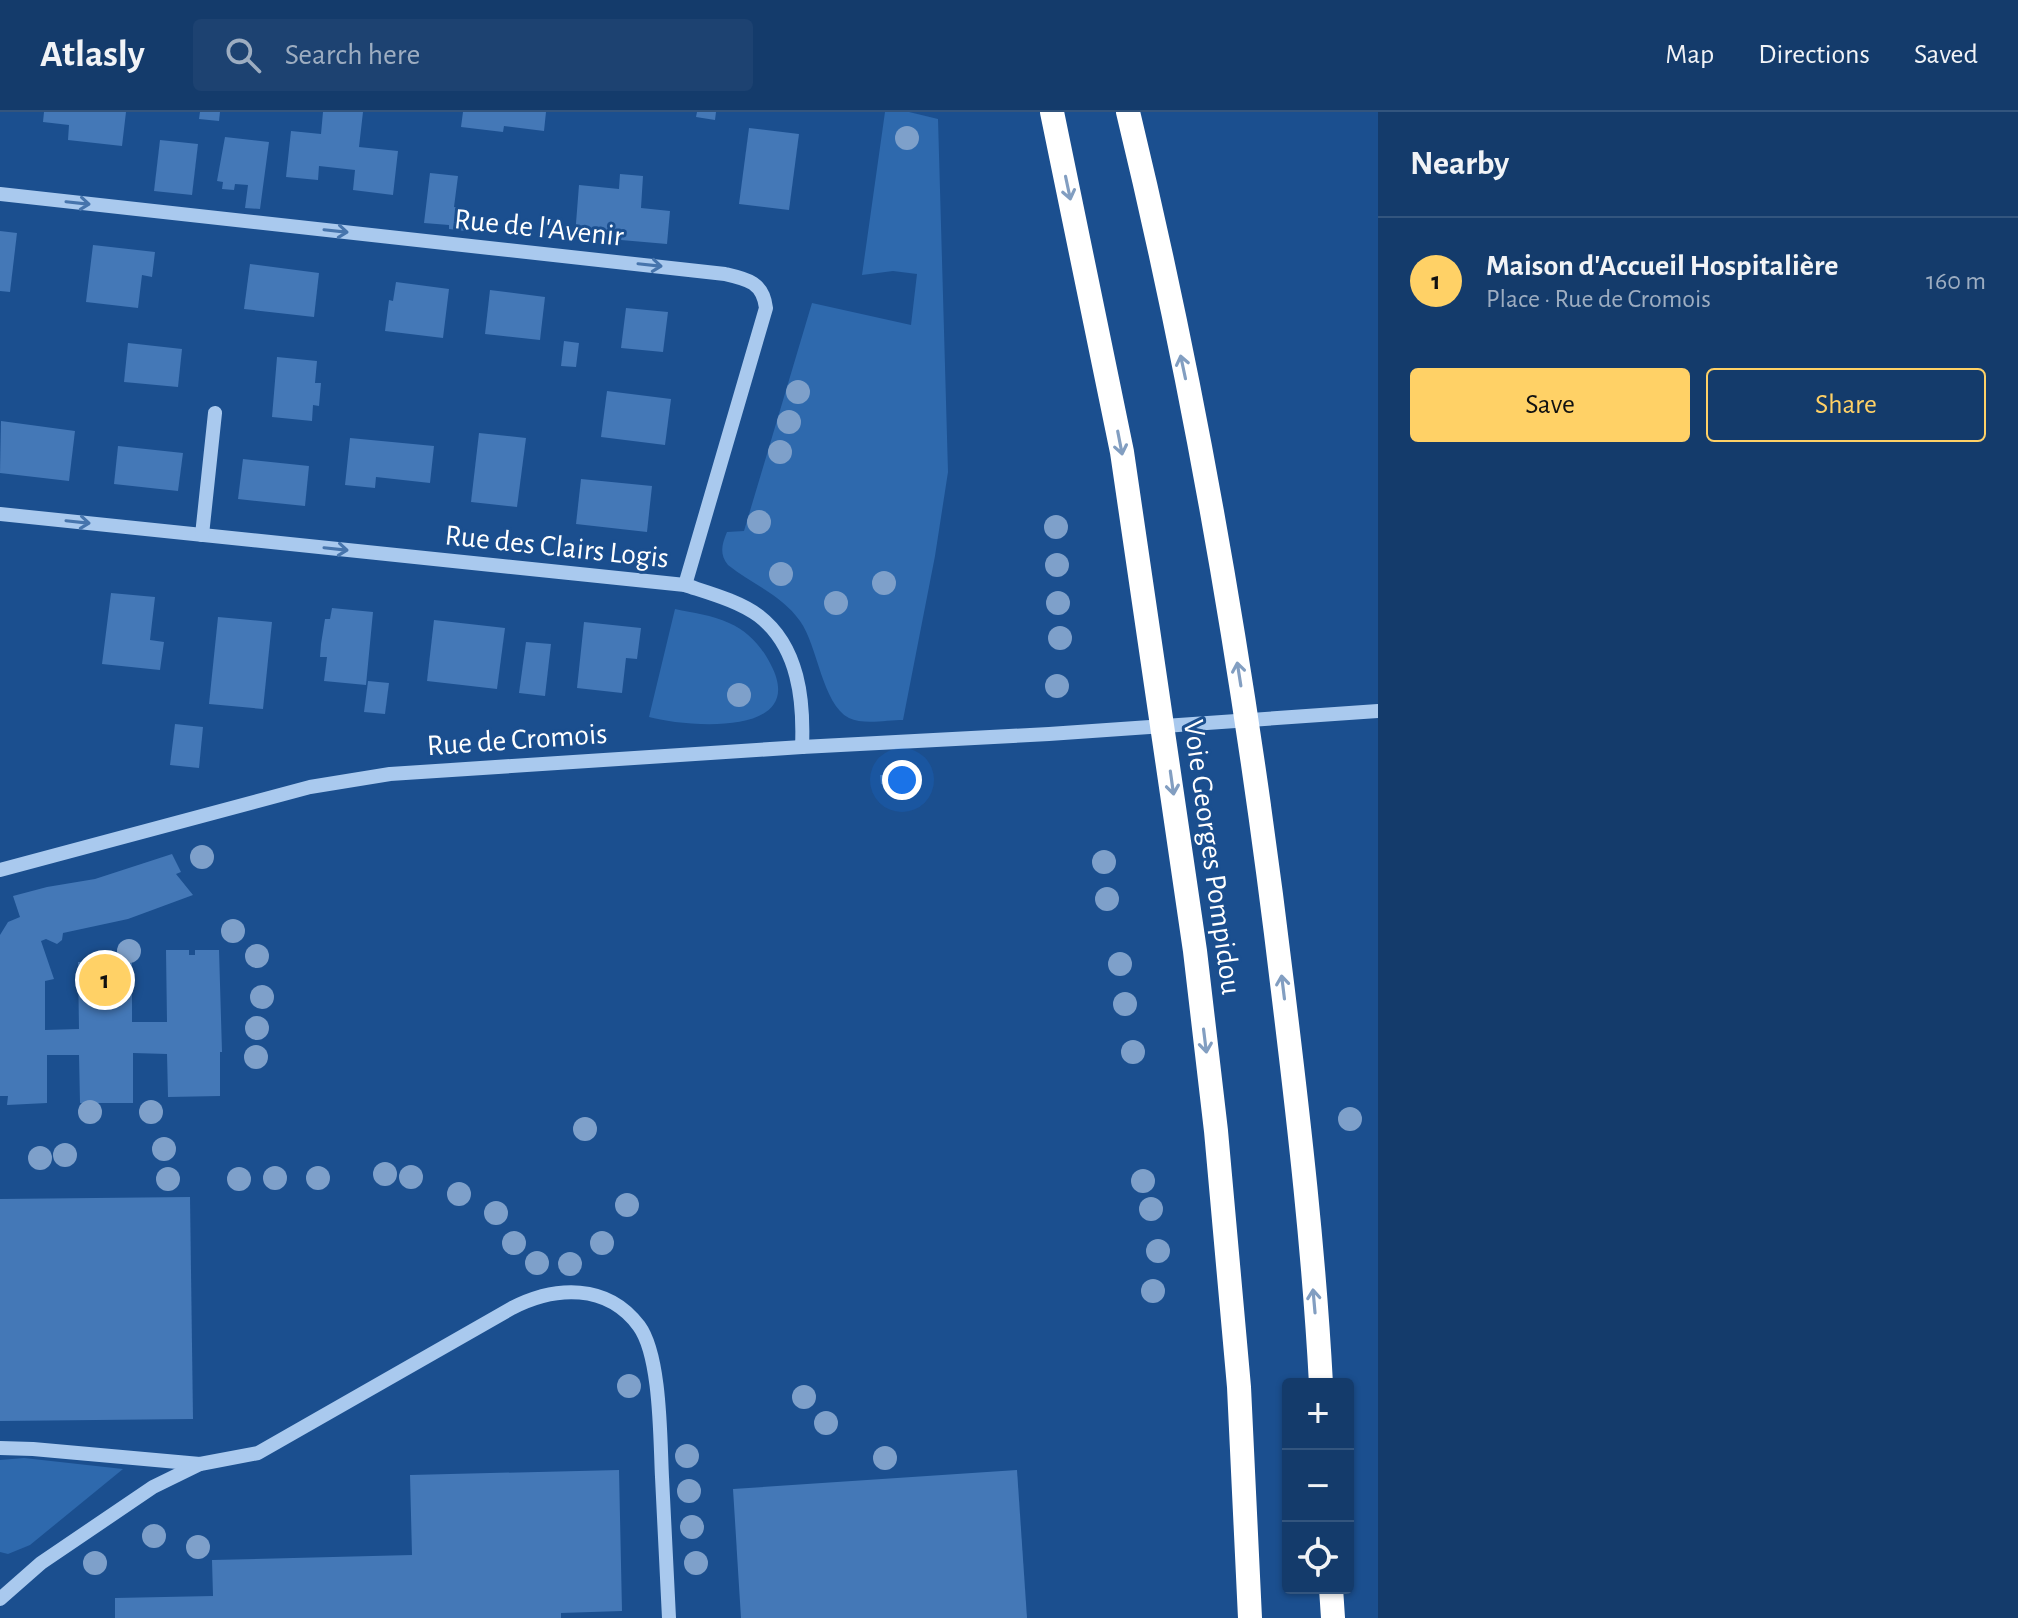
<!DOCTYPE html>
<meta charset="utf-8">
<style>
body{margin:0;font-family:"Alegreya Sans",sans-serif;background:#1d4271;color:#f1f3f6}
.controls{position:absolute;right:24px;bottom:24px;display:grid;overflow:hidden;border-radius:8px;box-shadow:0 2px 6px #0004}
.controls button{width:72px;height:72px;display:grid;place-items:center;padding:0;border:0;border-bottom:2px solid #33557e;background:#143b6b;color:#f1f3f6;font:40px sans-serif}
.you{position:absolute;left:902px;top:668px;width:28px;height:28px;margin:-20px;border:6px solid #fff;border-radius:50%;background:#1a73e8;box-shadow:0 0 0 12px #1a73e833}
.badge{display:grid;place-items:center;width:52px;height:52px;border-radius:50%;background:#ffd166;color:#111;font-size:26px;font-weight:700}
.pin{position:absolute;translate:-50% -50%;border:4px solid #fff;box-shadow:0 2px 8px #0006}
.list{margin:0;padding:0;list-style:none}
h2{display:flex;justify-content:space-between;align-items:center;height:104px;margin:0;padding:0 32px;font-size:34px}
h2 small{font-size:26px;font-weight:400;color:#9dadc1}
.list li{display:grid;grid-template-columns:52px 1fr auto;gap:24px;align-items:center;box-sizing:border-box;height:128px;padding:0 32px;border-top:2px solid #33557e}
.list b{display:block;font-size:30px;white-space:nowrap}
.list p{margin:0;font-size:26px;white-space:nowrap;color:#9dadc1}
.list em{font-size:26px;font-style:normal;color:#9dadc1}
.actions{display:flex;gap:16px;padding:24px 32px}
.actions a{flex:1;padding:18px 0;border:2px solid #ffd166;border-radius:8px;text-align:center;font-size:28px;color:#ffd166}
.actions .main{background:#ffd166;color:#111}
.icon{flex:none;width:44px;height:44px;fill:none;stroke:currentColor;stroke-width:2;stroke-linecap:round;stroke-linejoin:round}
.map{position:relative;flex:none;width:1378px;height:1506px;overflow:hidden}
header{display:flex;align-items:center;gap:48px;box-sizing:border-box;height:112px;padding:0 40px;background:#143b6b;border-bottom:2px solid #33557e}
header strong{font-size:38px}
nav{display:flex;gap:44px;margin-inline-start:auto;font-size:28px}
.search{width:560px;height:72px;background:#1d4271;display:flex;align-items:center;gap:20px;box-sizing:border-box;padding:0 28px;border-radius:8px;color:#9dadc1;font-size:30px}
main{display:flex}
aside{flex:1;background:#143b6b}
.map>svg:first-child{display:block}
</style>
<header>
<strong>Atlasly</strong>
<div class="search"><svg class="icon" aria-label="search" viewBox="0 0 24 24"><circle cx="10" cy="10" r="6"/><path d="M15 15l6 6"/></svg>Search here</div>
<nav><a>Map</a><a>Directions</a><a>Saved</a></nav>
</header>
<main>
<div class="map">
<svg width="1378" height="1506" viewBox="0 0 1378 1506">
<rect width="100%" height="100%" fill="#1b4f8f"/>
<g fill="#2e69ad">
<path d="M885,0h24l29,7 10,353 -13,84 -32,164c-16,0 -40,5 -54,-2 -27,-14 -31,-72 -49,-97 -18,-26 -48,-37 -72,-56 -9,-11 -6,-21 -1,-33l17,-1 68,-228 99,22 6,-51 -24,-3 -31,4z"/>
<path d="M675,497c18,4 37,6 54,14 19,8 33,24 42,42 38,73 -86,62 -122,52z"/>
<polygon points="24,1346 123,1357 30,1433 8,1442 0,1440 0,1348"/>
</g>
<g fill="#4478b7">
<polygon points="44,0 126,0 122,34 68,28 69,13 43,10"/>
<polygon points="200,0 220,0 219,9 199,7"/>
<polygon points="323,0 363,0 359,35 398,39 393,83 353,78 355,58 319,54 318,68 286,65 291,19 321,22"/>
<polygon points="463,0 546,0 544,19 504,14 503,20 461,15"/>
<polygon points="697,0 716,0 715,8 696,5"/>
<polygon points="749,16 799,22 789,98 739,92"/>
<polygon points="225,25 269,30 260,97 245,96 248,73 235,72 234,78 222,77 223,70 217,69"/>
<polygon points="160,28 198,32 192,83 154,79"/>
<polygon points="430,61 458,64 454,95 468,97 465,119 449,117 449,113 424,111"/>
<polygon points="620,62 643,64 641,96 670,99 667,132 575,124 579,73 619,77"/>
<polygon points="0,119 17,121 10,180 0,179"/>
<polygon points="93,133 155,140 152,165 142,163 138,196 86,190"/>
<polygon points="250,152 319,161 314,205 244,197"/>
<polygon points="396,170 449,177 443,226 385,219 389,188 393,189"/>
<polygon points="490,178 545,185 540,228 485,222"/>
<polygon points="626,196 668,200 663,240 621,236"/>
<polygon points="564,229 579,231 576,255 561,254"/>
<polygon points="128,231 182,237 178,275 124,270"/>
<polygon points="277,245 317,249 315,271 321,271 319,294 313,293 312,309 272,305"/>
<polygon points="607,279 671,287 665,333 601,325"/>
<polygon points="1,309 75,319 69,369 0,361"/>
<polygon points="479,321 526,326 517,395 471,390"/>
<polygon points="350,326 434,334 430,371 376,365 375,376 345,373"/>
<polygon points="118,334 183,341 178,379 114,372"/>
<polygon points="243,347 309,354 305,394 238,387"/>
<polygon points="581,367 652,374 647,420 576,412"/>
<polygon points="111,481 155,485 150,528 164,530 160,558 102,552"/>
<polygon points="332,496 373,500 366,573 324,569 327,545 320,545 321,532 325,507 330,507"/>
<polygon points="218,505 272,510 263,597 209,592"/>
<polygon points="434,508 505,516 497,577 427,569"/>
<polygon points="584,510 641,516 637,547 626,546 622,581 577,576"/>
<polygon points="526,530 551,532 545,584 519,581"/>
<polygon points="368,569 389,571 385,602 364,600"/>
<polygon points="175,612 203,615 199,656 170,653"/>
<polygon points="893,660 898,660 898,671 881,672 880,663 892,663"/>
<polygon points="172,742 181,760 176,762 193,783 128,807 63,821 62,828 57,832 46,827 41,829 54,867 45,869 45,918 79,917 78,850 132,849 132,910 167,910 166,838 189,838 189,843 195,843 195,838 219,838 222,940 220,940 220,984 168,985 167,942 133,941 133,991 80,991 79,943 47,943 47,991 7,993 8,984 0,984 0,823 8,810 20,805 13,784 47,775 95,767"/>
<polygon points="190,1085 193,1307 0,1309 0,1087"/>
<polygon points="619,1358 622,1499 561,1501 561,1506 115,1506 115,1486 213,1484 212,1448 412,1443 410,1363"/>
<polygon points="1017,1358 1027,1506 741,1506 733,1377"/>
</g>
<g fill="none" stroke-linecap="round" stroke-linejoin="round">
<g stroke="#a9c9ee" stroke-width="14">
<path d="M0,82l725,80c22,5 38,8 41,34l-81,277"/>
<path d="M0,402l685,71c24,8 54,16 74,31 40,31 45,85 43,131"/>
<polyline points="202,423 215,301"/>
<polyline points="0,758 310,675 390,662 802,635 1049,622 1378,599"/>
<polyline points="0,1336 33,1337 200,1352"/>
<path d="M0,1487l41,-36 112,-76 47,-23 58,-11 254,-145c43,-22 95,-25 127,18 22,30 21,113 23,151 2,47 5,94 7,141"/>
</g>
<g stroke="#fff" stroke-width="24">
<polyline points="1052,0 1122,340 1195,839 1216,1019 1239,1275 1250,1506"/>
<path d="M1128,0c70,289 120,584 155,879 16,131 31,262 38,393"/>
<polyline points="1331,1476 1333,1506"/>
</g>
</g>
<g fill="#7ea0ca">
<circle cx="907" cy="26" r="12"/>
<circle cx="798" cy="280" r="12"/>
<circle cx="789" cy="310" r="12"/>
<circle cx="780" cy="340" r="12"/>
<circle cx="759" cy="410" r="12"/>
<circle cx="1056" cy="415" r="12"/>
<circle cx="1057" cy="453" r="12"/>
<circle cx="781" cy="462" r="12"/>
<circle cx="884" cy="471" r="12"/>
<circle cx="836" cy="491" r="12"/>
<circle cx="1058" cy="491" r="12"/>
<circle cx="1060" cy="526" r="12"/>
<circle cx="1057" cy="574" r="12"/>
<circle cx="739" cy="583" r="12"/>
<circle cx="202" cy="745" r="12"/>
<circle cx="1104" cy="750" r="12"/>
<circle cx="1107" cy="787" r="12"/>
<circle cx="233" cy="819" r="12"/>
<circle cx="129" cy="839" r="12"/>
<circle cx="257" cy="844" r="12"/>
<circle cx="1120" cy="852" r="12"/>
<circle cx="262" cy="885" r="12"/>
<circle cx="1125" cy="892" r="12"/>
<circle cx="257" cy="916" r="12"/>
<circle cx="1133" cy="940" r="12"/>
<circle cx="256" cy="945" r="12"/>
<circle cx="90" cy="1000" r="12"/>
<circle cx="151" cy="1000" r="12"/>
<circle cx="1350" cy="1007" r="12"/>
<circle cx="585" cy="1017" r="12"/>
<circle cx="164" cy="1037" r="12"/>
<circle cx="65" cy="1043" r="12"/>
<circle cx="40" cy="1046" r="12"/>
<circle cx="385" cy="1062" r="12"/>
<circle cx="411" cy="1065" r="12"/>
<circle cx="275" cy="1066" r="12"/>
<circle cx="318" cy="1066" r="12"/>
<circle cx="168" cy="1067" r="12"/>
<circle cx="239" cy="1067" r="12"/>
<circle cx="1143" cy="1069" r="12"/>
<circle cx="459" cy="1082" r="12"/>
<circle cx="627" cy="1093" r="12"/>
<circle cx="1151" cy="1097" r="12"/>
<circle cx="496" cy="1101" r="12"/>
<circle cx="514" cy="1131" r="12"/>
<circle cx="602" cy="1131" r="12"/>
<circle cx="1158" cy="1139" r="12"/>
<circle cx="537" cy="1151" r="12"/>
<circle cx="570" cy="1152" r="12"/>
<circle cx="1153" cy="1179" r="12"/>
<circle cx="629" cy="1274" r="12"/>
<circle cx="804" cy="1285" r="12"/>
<circle cx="826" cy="1311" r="12"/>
<circle cx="687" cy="1344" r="12"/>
<circle cx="885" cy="1346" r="12"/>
<circle cx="689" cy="1379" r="12"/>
<circle cx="692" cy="1415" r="12"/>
<circle cx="154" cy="1424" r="12"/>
<circle cx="198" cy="1435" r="12"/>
<circle cx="95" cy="1451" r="12"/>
<circle cx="696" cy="1451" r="12"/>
</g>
<defs><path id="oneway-shaft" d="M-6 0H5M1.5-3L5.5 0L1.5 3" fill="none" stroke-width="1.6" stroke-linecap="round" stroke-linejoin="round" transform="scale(2)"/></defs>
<g stroke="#829ec1">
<use href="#oneway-shaft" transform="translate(1068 76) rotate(78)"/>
<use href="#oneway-shaft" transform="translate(1183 255) rotate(-102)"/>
<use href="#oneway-shaft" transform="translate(1120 331) rotate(79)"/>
<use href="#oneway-shaft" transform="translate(1239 562) rotate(-99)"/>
<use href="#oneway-shaft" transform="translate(1172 671) rotate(82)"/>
<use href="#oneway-shaft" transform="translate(1283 875) rotate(-97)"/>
<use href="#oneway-shaft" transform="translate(1205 929) rotate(83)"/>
<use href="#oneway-shaft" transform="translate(1314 1189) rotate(-95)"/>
</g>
<g stroke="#4674ac">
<use href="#oneway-shaft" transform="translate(78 91) rotate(6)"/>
<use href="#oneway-shaft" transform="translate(336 119) rotate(6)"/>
<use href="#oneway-shaft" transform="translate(650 153) rotate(6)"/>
<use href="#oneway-shaft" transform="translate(78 410) rotate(6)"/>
<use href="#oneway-shaft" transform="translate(336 437) rotate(6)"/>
</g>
<g text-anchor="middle" stroke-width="6" stroke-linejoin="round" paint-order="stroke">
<g font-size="30" fill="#fff" stroke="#1b4f8f">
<text transform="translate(539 115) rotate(6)" y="10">Rue de l'Avenir</text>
<text transform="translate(557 434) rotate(6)" y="10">Rue des Clairs Logis</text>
<text transform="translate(517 627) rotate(-4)" y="10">Rue de Cromois</text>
<text transform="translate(1213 745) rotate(82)" y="10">Voie Georges Pompidou</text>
</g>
</g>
</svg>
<div class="controls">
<button>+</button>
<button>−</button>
<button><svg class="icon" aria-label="locate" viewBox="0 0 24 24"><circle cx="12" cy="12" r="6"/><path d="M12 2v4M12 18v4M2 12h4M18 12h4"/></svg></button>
</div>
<div class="you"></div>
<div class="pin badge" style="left:105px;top:868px">1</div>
</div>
<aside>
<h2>Nearby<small></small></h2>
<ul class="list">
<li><span class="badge">1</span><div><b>Maison d'Accueil Hospitalière</b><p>Place · Rue de Cromois</p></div><em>160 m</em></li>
</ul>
<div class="actions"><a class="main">Save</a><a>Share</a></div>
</aside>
</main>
